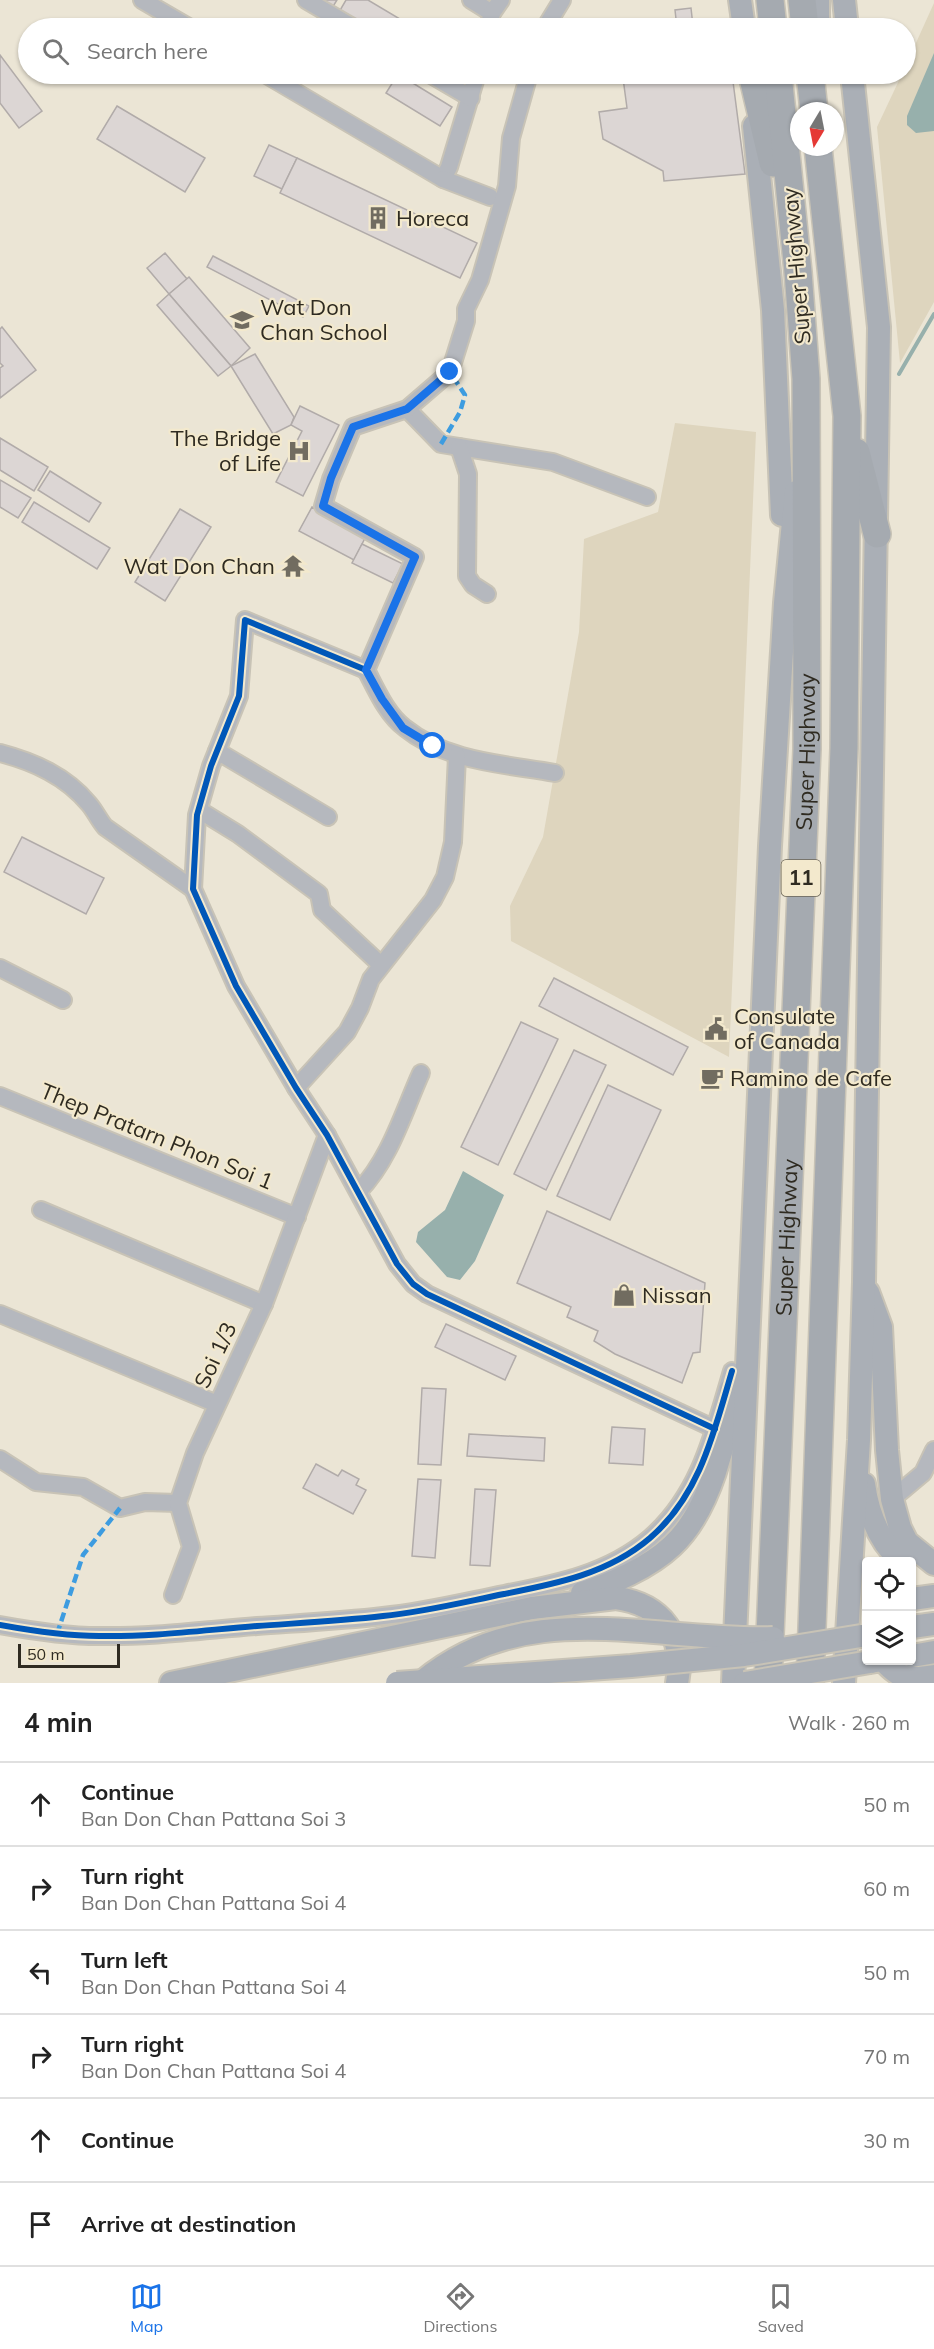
<!DOCTYPE html>
<meta charset="utf-8">
<style>
body{margin:0;font-family:Mulish,sans-serif;background:#f2f2f2;color:#222}
.controls{position:absolute;right:18px;bottom:18px;display:grid;overflow:hidden;border-radius:6px;box-shadow:0 2px 4px #0004}
.controls button{width:54px;height:54px;display:grid;place-items:center;padding:0;border:0;border-bottom:2px solid #e0e0e0;background:#fff;color:#222;font:30px sans-serif}
.compass{position:absolute;left:790px;top:102px;width:54px;height:54px;border-radius:50%;background:#fff;box-shadow:0 2px 4px #0004;rotate:190deg}
.scale{position:absolute;left:18px;bottom:15px;width:102px;box-sizing:border-box;padding-left:6px;border:3px solid #2f2b21;border-top:0;font-size:16px;line-height:21px;white-space:nowrap;color:#2f2b21;-webkit-text-stroke:4px #f3e9cd;paint-order:stroke}
.stop{position:absolute;width:18px;height:18px;margin:-14px;border:4px solid #1a73e8;border-radius:50%;background:#fff}
.stop.end{background:#1a73e8;border-color:#fff;box-shadow:0 2px 6px #0008}
.list{margin:0;padding:0;list-style:none}
h2{display:flex;justify-content:space-between;align-items:center;height:78px;margin:0;padding:0 24px;font-size:26px}
h2 small{font-size:20px;font-weight:400;color:#767676}
.list li{display:grid;grid-template-columns:39px 1fr auto;gap:18px;align-items:center;box-sizing:border-box;height:84px;padding:0 24px;border-top:2px solid #e0e0e0}
.list b{display:block;font-size:22px;white-space:nowrap}
.list p{margin:0;font-size:20px;white-space:nowrap;color:#767676}
.list em{font-size:20px;font-style:normal;color:#767676}
.icon{flex:none;width:33px;height:33px;fill:none;stroke:currentColor;stroke-width:2;stroke-linecap:round;stroke-linejoin:round}
.map{position:relative;flex:none;width:934px;height:1683px;overflow:hidden}
.search{position:absolute;background:#fff;box-shadow:0 2px 4px #0004;left:18px;right:18px;top:18px;height:66px;display:flex;align-items:center;gap:15px;box-sizing:border-box;padding:0 21px;border-radius:33px;color:#767676;font-size:22px}
.sheet{height:582px;background:#fff}
nav{display:flex;justify-content:space-around;align-items:center;box-sizing:border-box;height:84px;border-top:2px solid #e0e0e0;background:#fff;font-size:16px;color:#767676}
nav a{display:grid;justify-items:center;gap:3px}
nav .on{color:#1a73e8}
.map>svg:first-child{display:block}
</style>
<div class="map">
<svg width="934" height="1683" viewBox="0 0 934 1683">
<rect width="100%" height="100%" fill="#ebe5d5"/>
<g fill="#ded5be">
<polygon points="934,3 934,302 900,363 877,127 902,74 906,74 906,65"/>
<polygon points="675,423 756,432 729,1057 511,941 510,906 543,837 579,632 584,539 658,512"/>
</g>
<g fill="#97b0ac">
<polygon points="934,53 934,131 916,133 907,125 907,116"/>
<polygon points="463,1171 504,1195 475,1261 460,1280 447,1277 416,1242 418,1232 445,1210"/>
</g>
<g fill="none" stroke-linecap="round" stroke-linejoin="round">
<polyline stroke="#97b0ac" stroke-width="4" points="899,374 934,314"/>
</g>
<g fill="#dcd6d4" stroke="#b1aba9" stroke-width="1.5">
<polygon points="318,0 337,0 332,8"/>
<polygon points="346,0 368,0 405,22 402,28 366,28 339,12"/>
<polygon points="691,8 693,26 677,28 675,10"/>
<polygon points="417,23 427,28 413,28"/>
<polygon points="0,55 42,111 19,128 0,103"/>
<polygon points="398,74 452,107 440,126 386,93"/>
<polygon points="628,74 732,74 745,174 664,181 663,171 603,139 599,112 627,108 623,78 628,77"/>
<polygon points="117,106 205,158 185,192 97,139"/>
<polygon points="269,145 297,158 282,189 254,176"/>
<polygon points="297,158 477,243 460,278 280,193"/>
<polygon points="165,253 187,279 169,294 147,268"/>
<polygon points="213,256 309,306 303,317 207,267"/>
<polygon points="189,277 250,348 231,366 169,294"/>
<polygon points="169,294 231,366 218,376 157,305"/>
<polygon points="2,327 36,370 0,398 0,368 3,366 0,363 0,329"/>
<polygon points="255,354 294,417 291,425 273,434 231,366"/>
<polygon points="300,406 339,425 303,496 276,482 302,431 291,425"/>
<polygon points="0,438 48,467 34,491 0,470"/>
<polygon points="50,471 101,503 89,522 38,490"/>
<polygon points="0,480 31,498 18,518 0,507"/>
<polygon points="34,502 110,548 97,569 22,522"/>
<polygon points="312,507 366,536 354,560 299,531"/>
<polygon points="180,509 211,527 165,601 135,582"/>
<polygon points="362,544 403,564 393,583 352,563"/>
<polygon points="22,837 104,878 86,914 4,872"/>
<polygon points="554,978 688,1047 673,1075 539,1006"/>
<polygon points="521,1022 558,1039 498,1165 461,1147"/>
<polygon points="574,1050 606,1065 546,1190 514,1174"/>
<polygon points="608,1085 661,1110 610,1220 557,1196"/>
<polygon points="547,1211 705,1283 700,1352 693,1353 682,1383 615,1354 594,1341 598,1331 567,1317 571,1307 517,1283"/>
<polygon points="446,1324 516,1356 505,1380 435,1347"/>
<polygon points="422,1388 446,1389 441,1465 418,1464"/>
<polygon points="612,1427 645,1429 643,1465 609,1463"/>
<polygon points="469,1434 545,1438 544,1461 467,1456"/>
<polygon points="316,1464 338,1476 342,1470 359,1479 356,1485 366,1490 353,1514 303,1488"/>
<polygon points="418,1479 441,1480 435,1558 412,1556"/>
<polygon points="475,1489 496,1490 490,1566 470,1565"/>
</g>
<g fill="none" stroke-linecap="round" stroke-linejoin="round">
<g stroke="#c8c3b6" stroke-width="20">
<g id="minor">
<polyline points="142,0 190,28"/>
<polyline points="306,0 354,28"/>
<polyline points="471,0 492,13"/>
<polyline points="488,28 492,13 501,0"/>
<polyline points="545,28 562,0"/>
<polyline points="265,74 443,179 449,167 477,74"/>
<polyline points="430,74 471,98"/>
<polyline points="443,179 490,197"/>
<polyline points="407,409 441,444 553,462 647,497"/>
<polyline points="459,447 468,474 467,576 473,585 487,594"/>
<polyline points="366,670 245,620 239,696 211,766 197,815 193,889 236,986 296,1088 327,1135 397,1264 413,1284 427,1294 715,1429"/>
<polyline points="366,670 415,557 323,506 331,479 353,427 407,409 450,372 466,321 466,309 480,280 507,186 511,138 529,74"/>
<path d="M366,670c10,19 21,45 39,58 42,34 99,36 150,45"/>
<polyline points="217,751 328,817"/>
<path d="M0,753c34,9 66,23 89,51 6,7 10,16 16,23l88,62"/>
<polyline points="199,810 238,834 319,894 322,910 381,965"/>
<polyline points="0,968 63,1000"/>
<polyline points="296,1088 347,1032 360,1008 371,979 433,900 445,877 453,842 457,756"/>
<polyline points="0,1096 297,1217"/>
<path d="M359,1191c31,-32 44,-78 62,-118"/>
<polyline points="41,1210 264,1304"/>
<polyline points="0,1314 217,1404"/>
<polyline points="0,1459 36,1482 83,1487 120,1508 145,1502 178,1503"/>
<polyline points="892,1499 923,1473 934,1450"/>
<polyline points="173,1595 191,1547 178,1503 195,1453 264,1304 327,1135"/>
<path d="M0,1625c33,6 66,11 99,11 53,1 106,-6 158,-10 42,-3 84,-5 126,-10 41,-4 81,-14 121,-22 51,-10 104,-20 146,-56 50,-43 64,-106 82,-167"/>
</g>
</g>
<g stroke="#c8c3b6" stroke-width="26">
<g id="secondary">
<polyline points="740,0 744,28"/>
<polyline points="844,0 847,28"/>
<polyline points="818,28 818,0"/>
<polyline points="754,126 773,310 782,515"/>
<polyline points="868,1292 881,1327 887,1450 892,1499 900,1528 907,1542 934,1564"/>
<path d="M864,1484c4,29 15,58 38,78"/>
<path d="M582,1593c28,-8 68,-26 90,-47 37,-34 57,-108 59,-157"/>
<polyline points="912,1599 934,1596"/>
<polyline points="912,1627 934,1624"/>
<polyline points="912,1656 934,1652"/>
<path d="M870,1662l13,-2c17,20 27,20 51,16"/>
<path d="M171,1683l361,-75 84,-10c46,6 70,39 61,85"/>
<polyline points="733,1683 770,846 785,603 796,492"/>
<polyline points="844,1683 859,1440 864,1282 879,327 852,74"/>
</g>
</g>
<g stroke="#c8c3b6" stroke-width="30">
<g id="trunk">
<polyline points="770,0 773,28"/>
<polyline points="802,0 805,28"/>
<polyline points="752,74 773,163"/>
<polyline points="810,74 814,111"/>
<polyline points="856,452 877,534"/>
<path id="s1" d="M768,1683l39,-934 -1,-370 -8,-107 -20,-198"/>
<polyline points="810,1683 844,748 847,416 818,147"/>
</g>
</g>
<use href="#minor" stroke="#b5b8be" stroke-width="16"/>
<use href="#secondary" stroke="#aaafb6" stroke-width="22"/>
<use href="#trunk" stroke="#a5aab0" stroke-width="27"/>
<g stroke="#c8c3b6" stroke-width="26" stroke-linecap="butt">
<g id="secondary-bridge">
<path d="M423,1681c104,-86 229,-39 350,-43"/>
<polyline points="397,1683 631,1666 744,1655 861,1636"/>
<polyline points="745,1683 870,1662"/>
</g>
</g>
<use href="#secondary-bridge" stroke="#aaafb6" stroke-width="22"/>
<g stroke="#3d9ce0" stroke-width="4.5" stroke-dasharray="9 4.5" stroke-linecap="butt">
<polyline points="441,444 460,412 465,395 450,372"/>
<polyline points="57,1634 83,1555 120,1508"/>
</g>
<g stroke="#f3e9cd" stroke-width="10">
<g id="cycleway">
<polyline points="366,670 245,620 239,696 211,766 197,815 193,889 236,986 296,1088 327,1135 397,1264 413,1284 427,1294 715,1429"/>
<path d="M0,1625c33,6 66,11 99,11 53,1 106,-6 158,-10 42,-3 84,-5 126,-10 41,-4 81,-14 121,-22 51,-10 104,-20 146,-56 50,-43 64,-106 82,-167"/>
</g>
</g>
<use href="#cycleway" stroke="#0057b8" stroke-width="6"/>
</g>
<g fill="none" stroke-linecap="round" stroke-linejoin="round">
<polyline stroke="#1a73e8" stroke-width="8" points="433,746 403,728 382,699 366,670 415,557 323,506 331,478 353,427 407,409 450,372"/>
</g>
<defs>
<g id="building-bare" transform="scale(1.8)"><path d="M-4-6H4V6H1V3H-1V6H-4ZM-2.5-4.3h1.7v1.8h-1.7ZM.8-4.3h1.7v1.8H.8ZM-2.5-1h1.7V.8h-1.7ZM.8-1h1.7V.8H.8Z" fill="#716c60" stroke="#f3e9cd" stroke-width="2.5" paint-order="stroke"/></g>
<g id="school-bare" transform="scale(1.8)"><path d="M0-5L7-2L0 1L-7-2ZM-4 1L0 2.5L4 1V4Q0 6-4 4Z" fill="#716c60" stroke="#f3e9cd" stroke-width="2.5" paint-order="stroke"/></g>
<g id="hospital-bare" transform="scale(1.8)"><path d="M-5-5h3v3.5h4V-5h3V5h-3V1.5h-4V5h-3Z" fill="#716c60" stroke="#f3e9cd" stroke-width="2.5" paint-order="stroke"/></g>
<g id="temple-bare" transform="scale(1.8)"><path d="M0-6L5-2H3V0L6.5 2.5H4V6H1.5V3h-3V6H-4V2.5H-6.5L-3 0V-2H-5Z" fill="#716c60" stroke="#f3e9cd" stroke-width="2.5" paint-order="stroke"/></g>
<g id="civic-bare" transform="scale(1.8)"><path d="M-.6-6.5H3V-4.5H.6V-3L4-1V1h2V6H-6V1h2V-1L-.6-3ZM-1.2 2.5V6h2.4V2.5Z" fill="#716c60" stroke="#f3e9cd" stroke-width="2.5" paint-order="stroke"/></g>
<g id="cafe-bare" transform="scale(1.8)"><path d="M-5.5-4.5H6V0H3Q3 3.5 0 3.5H-2.5Q-5.5 3.5-5.5 0ZM3-3.2v2h1.7v-2ZM-6 4.5H4V6H-6Z" fill="#716c60" stroke="#f3e9cd" stroke-width="2.5" paint-order="stroke"/></g>
<g id="shop-bare" transform="scale(1.8)"><path d="M-5-2.5h2.3a2.7 3.5 0 0 1 5.4 0H5L5.5 6h-11ZM-1.5-2.5h3a1.5 2.3 0 0 0-3 0Z" fill="#716c60" stroke="#f3e9cd" stroke-width="2.5" paint-order="stroke"/></g>
</defs>
<g fill-rule="evenodd">
<use href="#building-bare" x="378" y="218"/>
<use href="#school-bare" x="242" y="320"/>
<use href="#hospital-bare" x="299" y="451"/>
<use href="#temple-bare" x="293" y="566"/>
<use href="#civic-bare" x="716" y="1029"/>
<use href="#cafe-bare" x="712" y="1078"/>
<use href="#shop-bare" x="624" y="1295"/>
</g>
<g text-anchor="middle" stroke-width="4.5" stroke-linejoin="round" paint-order="stroke">
<rect fill="#f3e9cd" stroke="#6a6455" stroke-width="1.5" x="781.5" y="860" width="39" height="36" rx="4.5"/>
<g font-size="21" font-weight="bold" fill="#2f2b21">
<text x="801" y="885">11</text>
</g>
<g font-size="22" fill="#2f2b21" stroke="#f3e9cd" text-anchor="start">
<text x="396" y="226">Horeca</text>
<text x="260" y="315">Wat Don<tspan x="260" dy="25">Chan School</tspan></text>
<text x="281" y="446" text-anchor="end">The Bridge<tspan x="281" dy="25">of Life</tspan></text>
<text x="275" y="574" text-anchor="end">Wat Don Chan</text>
<text x="734" y="1024">Consulate<tspan x="734" dy="25">of Canada</tspan></text>
<text x="730" y="1086">Ramino de Cafe</text>
<text x="642" y="1303">Nissan</text>
</g>
<g font-size="22" fill="#2f2b21" stroke="#f3e9cd">
<text transform="translate(796 266) rotate(-95)" y="8">Super Highway</text>
<text dy="8" stroke="none"><textPath href="#s1" startOffset="932">Super Highway</textPath></text>
<text transform="translate(157 1136) rotate(22)" y="8">Thep Pratarn Phon Soi 1</text>
<text dy="8" stroke="none"><textPath href="#s1" startOffset="446">Super Highway</textPath></text>
<text transform="translate(215 1355) rotate(-65)" y="8">Soi 1/3</text>
</g>
</g>
</svg>
<div class="controls">
<button><svg class="icon" aria-label="locate" viewBox="0 0 24 24"><circle cx="12" cy="12" r="6"/><path d="M12 2v4M12 18v4M2 12h4M18 12h4"/></svg></button>
<button><svg class="icon" aria-label="layers" viewBox="0 0 24 24"><path d="M12 4l9 5-9 5-9-5zM3 14l9 5 9-5"/></svg></button>
</div>
<svg class="compass" viewBox="-18 -18 36 36"><path d="M0-13l5 13h-10z" fill="#e53935"/><path d="M0 13l5-13h-10z" fill="#767676"/></svg>
<div class="scale">50 m</div>
<div class="stop" style="left:433px;top:746px"></div>
<div class="stop end" style="left:450px;top:372px"></div>
<div class="search"><svg class="icon" aria-label="search" viewBox="0 0 24 24"><circle cx="10" cy="10" r="6"/><path d="M15 15l6 6"/></svg>Search here</div>
</div>
<section class="sheet">
<h2>4 min<small>Walk · 260 m</small></h2>
<ul class="list">
<li><svg class="icon" aria-label="ahead" viewBox="0 0 24 24"><path d="M12 20V5M6 11l6-6 6 6"/></svg><div><b>Continue</b><p>Ban Don Chan Pattana Soi 3</p></div><em>50 m</em></li>
<li><svg class="icon" aria-label="right" viewBox="0 0 24 24"><path d="M7 20v-9h11M14 6l5 5-5 5"/></svg><div><b>Turn right</b><p>Ban Don Chan Pattana Soi 4</p></div><em>60 m</em></li>
<li><svg class="icon" aria-label="left" viewBox="0 0 24 24"><path d="M17 20v-9H6M10 6l-5 5 5 5"/></svg><div><b>Turn left</b><p>Ban Don Chan Pattana Soi 4</p></div><em>50 m</em></li>
<li><svg class="icon" aria-label="right" viewBox="0 0 24 24"><path d="M7 20v-9h11M14 6l5 5-5 5"/></svg><div><b>Turn right</b><p>Ban Don Chan Pattana Soi 4</p></div><em>70 m</em></li>
<li><svg class="icon" aria-label="ahead" viewBox="0 0 24 24"><path d="M12 20V5M6 11l6-6 6 6"/></svg><div><b>Continue</b></div><em>30 m</em></li>
<li><svg class="icon" aria-label="arrive" viewBox="0 0 24 24"><path d="M6 21V4h12l-3 4 3 4H6"/></svg><div><b>Arrive at destination</b></div></li>
</ul>
</section>
<nav>
<a class="on"><svg class="icon" aria-label="map" viewBox="0 0 24 24"><path d="M3 6l6-2 6 2 6-2v14l-6 2-6-2-6 2zM9 4v14M15 6v14"/></svg>Map</a>
<a><svg class="icon" aria-label="directions" viewBox="0 0 24 24"><path d="M12 3l9 9-9 9-9-9zM9 14v-3h6M13 9l2 2-2 2"/></svg>Directions</a>
<a><svg class="icon" aria-label="saved" viewBox="0 0 24 24"><path d="M7 4h10v16l-5-4-5 4z"/></svg>Saved</a>
</nav>
